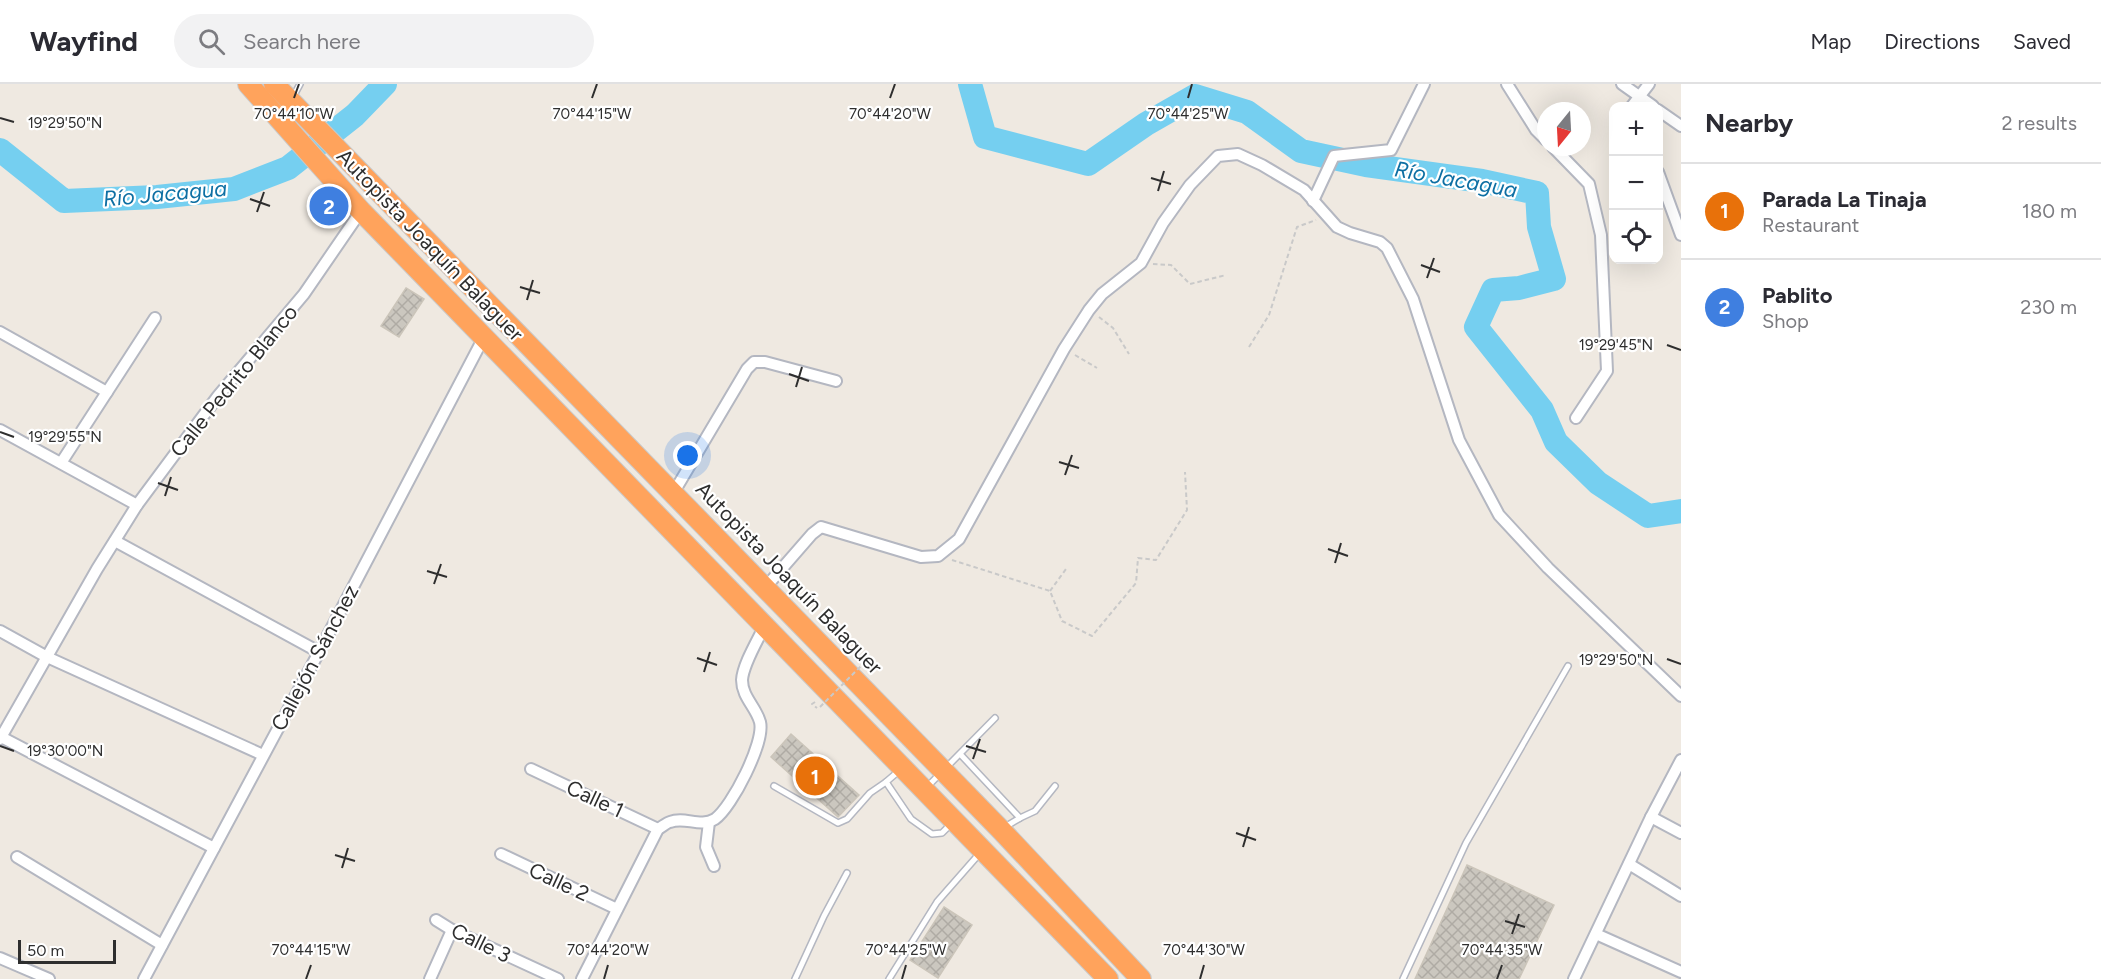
<!DOCTYPE html>
<meta charset="utf-8">
<style>
body{margin:0;font-family:Figtree,sans-serif;background:#f2f2f3;color:#2b2b33}
.controls{position:absolute;right:18px;top:18px;display:grid;overflow:hidden;border-radius:12px;box-shadow:0 6px 24px #0002}
.controls button{width:54px;height:54px;display:grid;place-items:center;padding:0;border:0;border-bottom:2px solid #e1e1e2;background:#fff;color:#2b2b33;font:30px sans-serif}
.compass{position:absolute;left:1537px;top:18px;width:54px;height:54px;border-radius:50%;background:#fff;box-shadow:0 6px 24px #0002;rotate:198deg}
.scale{position:absolute;left:18px;bottom:15px;width:98px;box-sizing:border-box;padding-left:6px;border:3px solid #2e2e2e;border-top:0;font-size:16px;line-height:21px;white-space:nowrap;color:#2e2e2e;-webkit-text-stroke:4px #fff;paint-order:stroke}
.you{position:absolute;left:688px;top:372px;width:21px;height:21px;margin:-15px;border:4px solid #fff;border-radius:50%;background:#1a73e8;box-shadow:0 0 0 9px #1a73e833}
.badge{display:grid;place-items:center;width:39px;height:39px;border-radius:50%;background:#4264fb;color:#fff;font-size:20px;font-weight:700}
.pin{position:absolute;translate:-50% -50%;border:3px solid #fff;box-shadow:0 2px 6px #0006}
.list{margin:0;padding:0;list-style:none}
h2{display:flex;justify-content:space-between;align-items:center;height:78px;margin:0;padding:0 24px;font-size:26px}
h2 small{font-size:20px;font-weight:400;color:#7c7c81}
.list li{display:grid;grid-template-columns:39px 1fr auto;gap:18px;align-items:center;box-sizing:border-box;height:96px;padding:0 24px;border-top:2px solid #e1e1e2}
.list b{display:block;font-size:22px;white-space:nowrap}
.list p{margin:0;font-size:20px;white-space:nowrap;color:#7c7c81}
.list em{font-size:20px;font-style:normal;color:#7c7c81}
.icon{flex:none;width:33px;height:33px;fill:none;stroke:currentColor;stroke-width:2;stroke-linecap:round;stroke-linejoin:round}
.map{position:relative;flex:none;width:1681px;height:895px;overflow:hidden}
header{display:flex;align-items:center;gap:36px;box-sizing:border-box;height:84px;padding:0 30px;background:#fff;border-bottom:2px solid #e1e1e2}
header strong{font-size:28px}
nav{display:flex;gap:33px;margin-inline-start:auto;font-size:21px}
.search{width:420px;height:54px;background:#f2f2f3;display:flex;align-items:center;gap:15px;box-sizing:border-box;padding:0 21px;border-radius:33px;color:#7c7c81;font-size:22px}
main{display:flex}
aside{flex:1;background:#fff}
.map>svg:first-child{display:block}
</style>
<header>
<strong>Wayfind</strong>
<div class="search"><svg class="icon" aria-label="search" viewBox="0 0 24 24"><circle cx="10" cy="10" r="6"/><path d="M15 15l6 6"/></svg>Search here</div>
<nav><a>Map</a><a>Directions</a><a>Saved</a></nav>
</header>
<main>
<div class="map">
<svg width="1681" height="895" viewBox="0 0 1681 895">
<defs>
<pattern id="building-cross-hatch" width="8" height="8" patternUnits="userSpaceOnUse" patternTransform="scale(1.5)"><rect width="8" height="8" fill="#cbc7bf"/><path d="M0 0l8 8M0 8l8-8" fill="none" stroke="#afaba4"/></pattern>
</defs>
<rect width="100%" height="100%" fill="#efe9e1"/>
<g fill="none" stroke-linecap="round" stroke-linejoin="round">
<g stroke="#75cff0" stroke-width="24">
<polyline points="970,0 985,53 1088,80 1146,40 1195,12 1247,28 1301,67 1366,81 1482,97 1537,109 1539,143 1554,195 1519,204 1493,206 1476,243 1542,326 1556,358 1598,399 1648,432 1681,427"/>
<polyline points="0,66 64,117 157,113 234,105 288,84 355,31 385,0"/>
</g>
</g>
<g fill="url(#building-cross-hatch)" stroke="#cbc5ba" stroke-width="1.5">
<polygon points="325,106 344,126 333,138 313,117"/>
<polygon points="406,204 424,215 399,253 381,242"/>
<polygon points="791,650 859,711 838,733 771,673"/>
<polygon points="1467,781 1554,821 1519,895 1415,895"/>
<polygon points="944,823 972,841 938,894 910,876"/>
</g>
<g fill="none" stroke-linecap="round" stroke-linejoin="round">
<g stroke="#b4b7c1" stroke-width="8">
<g id="service">
<polyline points="293,13 300,0"/>
<polyline points="961,671 1020,734"/>
<polyline points="900,686 886,698 911,735 932,750 942,749 952,739"/>
<polyline points="774,702 838,739 847,735 870,709 886,698"/>
<polyline points="926,704 995,634"/>
<polyline points="1005,743 1020,734 1035,727 1055,702"/>
<polyline points="795,895 824,832 847,789"/>
<polyline points="889,895 937,818 980,769"/>
<polyline points="1403,895 1466,759 1568,582"/>
</g>
</g>
<g stroke="#b4b7c1" stroke-width="14">
<g id="minor">
<polyline points="1507,0 1536,46 1546,56"/>
<polyline points="1622,0 1653,22"/>
<polyline points="1632,22 1649,0"/>
<polyline points="1658,26 1681,42"/>
<polyline points="1553,63 1589,100 1601,151 1607,287 1576,334"/>
<polyline points="1658,88 1681,151"/>
<polyline points="1313,117 1334,72 1391,66 1424,0"/>
<polyline points="0,248 107,308"/>
<polyline points="0,346 137,421"/>
<polyline points="61,379 155,234"/>
<polyline points="674,408 747,285 754,278 765,278 836,297"/>
<polyline points="115,457 319,568"/>
<polyline points="765,504 812,450 821,443 921,473 938,472 959,455 1064,265 1089,226 1102,210 1141,179 1163,139 1190,101 1218,72 1238,70 1262,81 1304,106 1337,143 1350,149 1380,158 1387,164 1413,215 1459,356 1499,431 1548,484 1681,612"/>
<polyline points="0,547 47,573 263,671"/>
<polyline points="1,653 214,764"/>
<polyline points="0,655 97,485 137,421 218,312 304,210 361,127"/>
<polyline points="531,685 658,745"/>
<polyline points="1651,733 1681,749"/>
<polyline points="709,738 706,763 714,782"/>
<polyline points="501,770 617,825"/>
<polyline points="17,773 162,861"/>
<polyline points="1629,780 1681,812"/>
<polyline points="436,836 452,846 558,895"/>
<polyline points="1596,850 1681,888"/>
<polyline points="0,874 49,895"/>
<polyline points="144,895 319,568 484,253"/>
<polyline points="430,895 452,846"/>
<path d="M582,895l76,-150c4,-2 8,-6 12,-7 15,-6 30,6 45,-3 17,-12 50,-77 45,-97 -4,-15 -18,-25 -18,-42 1,-16 16,-40 23,-55"/>
<polyline points="1574,895 1651,733 1681,676"/>
</g>
</g>
<g stroke="#c9c9c9" stroke-width="22">
<g id="motorway">
<polyline points="248,0 361,127 1108,895"/>
<polyline points="274,0 1001,746 1141,895"/>
</g>
</g>
<g stroke="#c9c9c9" stroke-width="2" stroke-dasharray="4.5 3" stroke-linecap="butt">
<polyline points="1153,180 1171,181 1190,200 1226,191"/>
<polyline points="1099,233 1113,244 1129,270"/>
<polyline points="1249,263 1269,231 1297,143 1316,136"/>
<polyline points="1075,271 1097,284"/>
<polyline points="952,476 1050,507 1062,537 1092,552 1136,499 1138,474 1156,476 1187,426 1185,388"/>
<polyline points="1050,507 1066,485"/>
<polyline points="857,576 858,573 863,578"/>
<polyline points="815,618 812,620 817,624"/>
</g>
<use href="#service" stroke="#fff" stroke-width="5"/>
<use href="#minor" stroke="#fff" stroke-width="10"/>
<use href="#motorway" stroke="#ffa35c" stroke-width="20"/>
<polyline stroke="#c9c9c9" stroke-width="2" stroke-dasharray="4.5 3" stroke-linecap="butt" points="820,623 862,581"/>
</g>
<path fill="none" stroke="#2e2e2e" stroke-width="2" d="M294,14l5,-14M592,14l5,-14M890,14l5,-14M1188,14l4,-14M0,34l14,4M1151,94l20,6M1158,107l6,-20M250,115l20,7M257,128l7,-20M1421,181l19,7M1427,194l7,-20M520,203l20,6M527,216l6,-20M1667,261l14,5M789,290l20,7M796,303l6,-20M0,348l14,5M1059,378l20,6M1065,391l7,-20M158,399l20,7M165,412l6,-19M1328,465l20,7M1335,479l6,-20M427,487l20,6M434,500l7,-20M697,574l20,7M1667,575l14,5M704,588l6,-20M0,662l14,5M966,662l20,6M973,675l7,-20M1236,749l20,7M1243,763l6,-20M335,771l20,6M342,784l6,-20M1505,837l20,6M1512,850l7,-20M306,895l5,-14M604,895l4,-14M902,895l4,-14M1200,895l4,-14M1497,895l5,-14"/>
<g text-anchor="middle" stroke-width="4.5" stroke-linejoin="round" paint-order="stroke">
<g font-size="21" fill="#2e2e2e" stroke="#fff">
<text transform="translate(430 161) rotate(46)" y="7">Autopista Joaquín Balaguer</text>
<text transform="translate(234 297) rotate(-51)" y="7">Calle Pedrito Blanco</text>
<text transform="translate(789 494) rotate(46)" y="7">Autopista Joaquín Balaguer</text>
<text transform="translate(315 574) rotate(-62)" y="7">Callejón Sánchez</text>
<text transform="translate(595 715) rotate(25)" y="7">Calle 1</text>
<text transform="translate(559 798) rotate(25)" y="7">Calle 2</text>
<text transform="translate(481 859) rotate(26)" y="7">Calle 3</text>
</g>
<g font-size="22" font-style="italic" fill="#0d6fa3" stroke="#fff">
<text transform="translate(1456 95) rotate(10)" y="8">Río Jacagua</text>
<text transform="translate(165 109) rotate(-5)" y="8">Río Jacagua</text>
</g>
</g>
<g font-size="15" text-anchor="middle" fill="#2e2e2e" stroke="#fff" stroke-width="4.5" stroke-linejoin="round" paint-order="stroke">
<text x="294" y="35">70°44'10"W</text>
<text x="592" y="35">70°44'15"W</text>
<text x="890" y="35">70°44'20"W</text>
<text x="1188" y="35">70°44'25"W</text>
<text x="65" y="44">19°29'50"N</text>
<text x="1616" y="266">19°29'45"N</text>
<text x="65" y="358">19°29'55"N</text>
<text x="1616" y="581">19°29'50"N</text>
<text x="65" y="672">19°30'00"N</text>
<text x="311" y="871">70°44'15"W</text>
<text x="608" y="871">70°44'20"W</text>
<text x="906" y="871">70°44'25"W</text>
<text x="1204" y="871">70°44'30"W</text>
<text x="1502" y="871">70°44'35"W</text>
</g>
</svg>
<div class="controls">
<button>+</button>
<button>−</button>
<button><svg class="icon" aria-label="locate" viewBox="0 0 24 24"><circle cx="12" cy="12" r="6"/><path d="M12 2v4M12 18v4M2 12h4M18 12h4"/></svg></button>
</div>
<svg class="compass" viewBox="-18 -18 36 36"><path d="M0-13l5 13h-10z" fill="#e53935"/><path d="M0 13l5-13h-10z" fill="#7c7c81"/></svg>
<div class="scale">50 m</div>
<div class="you"></div>
<div class="pin badge" style="left:815px;top:692px;background:#e8710a">1</div>
<div class="pin badge" style="left:329px;top:122px;background:#3f7fe0">2</div>
</div>
<aside>
<h2>Nearby<small>2 results</small></h2>
<ul class="list">
<li><span class="badge" style="background:#e8710a">1</span><div><b>Parada La Tinaja</b><p>Restaurant</p></div><em>180 m</em></li>
<li><span class="badge" style="background:#3f7fe0">2</span><div><b>Pablito</b><p>Shop</p></div><em>230 m</em></li>
</ul>
</aside>
</main>
